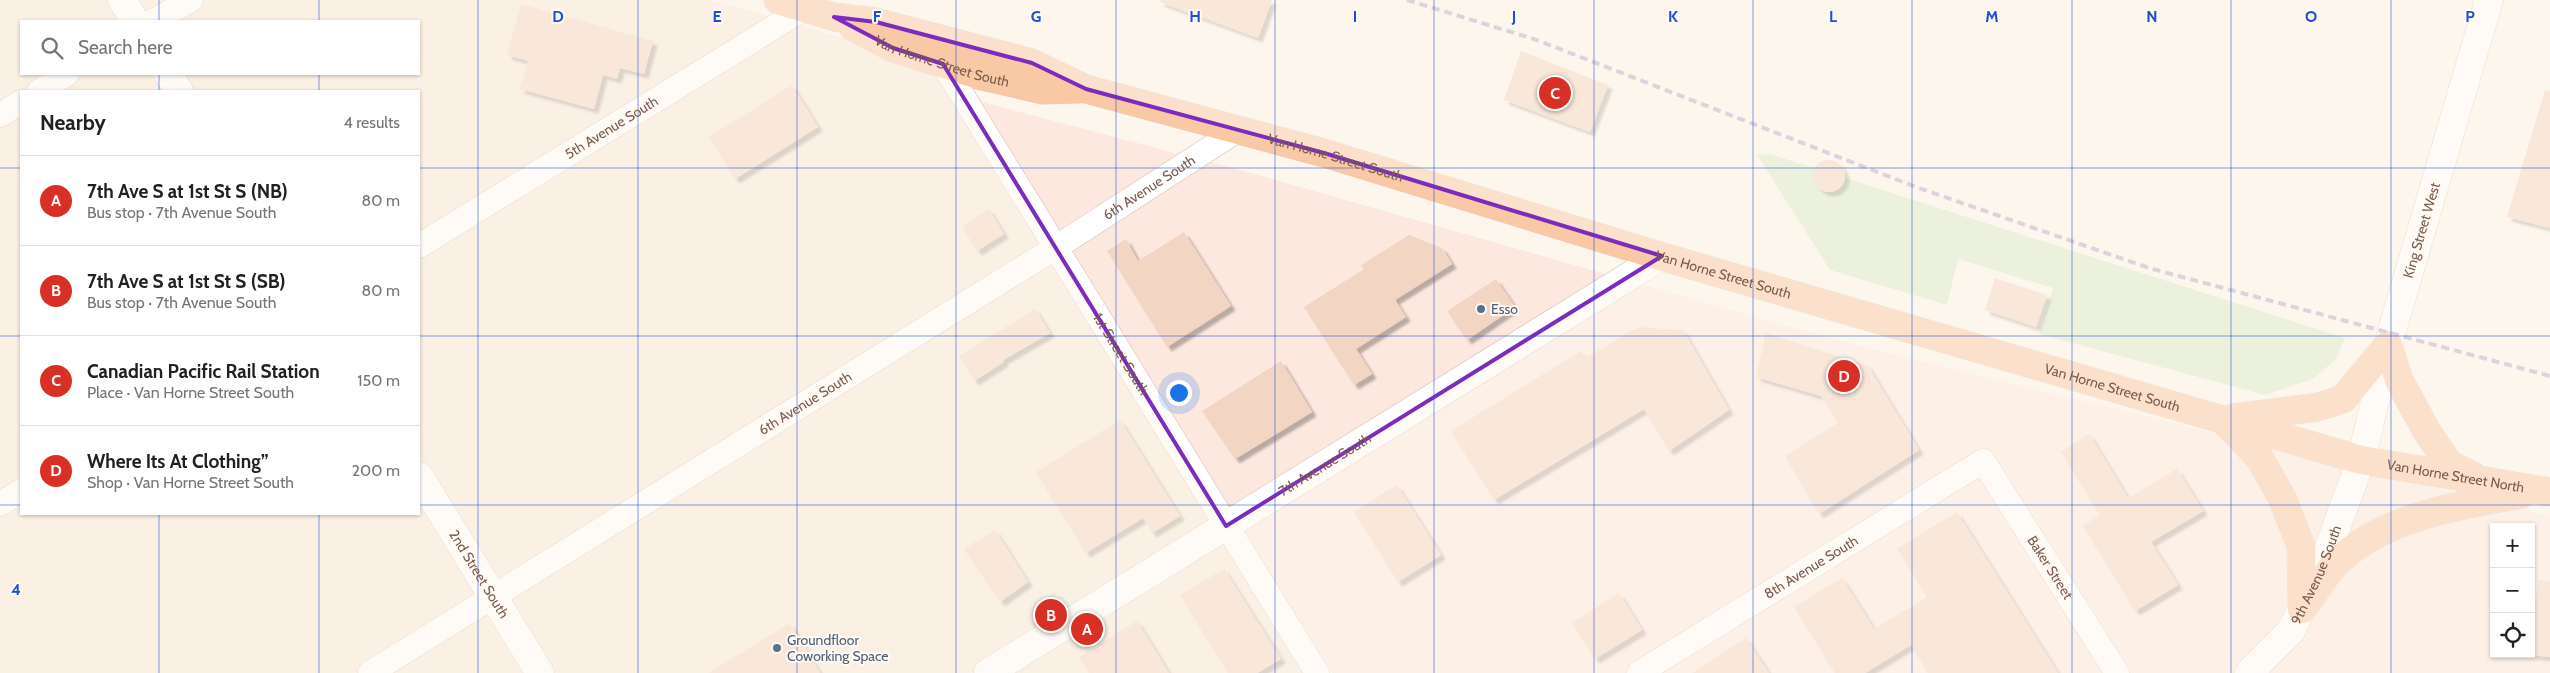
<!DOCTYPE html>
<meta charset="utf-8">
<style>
body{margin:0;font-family:Cabin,sans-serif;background:#f6f6f6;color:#202124}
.controls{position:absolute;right:15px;bottom:15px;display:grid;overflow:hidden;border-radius:0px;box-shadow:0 1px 4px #0004}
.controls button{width:45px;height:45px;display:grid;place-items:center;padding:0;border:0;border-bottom:1px solid #e0e0e0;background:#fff;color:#202124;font:25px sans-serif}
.you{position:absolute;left:1178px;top:392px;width:18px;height:18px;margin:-12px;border:4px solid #fff;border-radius:50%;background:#1a73e8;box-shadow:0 0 0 8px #1a73e833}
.badge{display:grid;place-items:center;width:32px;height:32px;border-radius:50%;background:#d93025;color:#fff;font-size:16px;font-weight:700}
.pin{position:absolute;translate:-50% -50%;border:2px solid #fff;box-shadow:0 1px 5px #0006}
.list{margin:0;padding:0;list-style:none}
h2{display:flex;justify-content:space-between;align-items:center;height:65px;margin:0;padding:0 20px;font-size:21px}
h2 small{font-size:16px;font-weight:400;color:#757577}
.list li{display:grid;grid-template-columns:32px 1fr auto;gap:15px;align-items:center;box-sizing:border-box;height:90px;padding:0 20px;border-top:1px solid #e0e0e0}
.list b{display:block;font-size:19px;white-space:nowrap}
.list p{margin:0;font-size:16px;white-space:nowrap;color:#757577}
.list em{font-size:16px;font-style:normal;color:#757577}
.icon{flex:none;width:28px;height:28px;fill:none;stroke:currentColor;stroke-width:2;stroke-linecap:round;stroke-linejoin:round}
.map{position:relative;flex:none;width:2550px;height:673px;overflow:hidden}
.search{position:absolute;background:#fff;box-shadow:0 1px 4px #0004;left:20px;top:20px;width:400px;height:55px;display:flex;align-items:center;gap:12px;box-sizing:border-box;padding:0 18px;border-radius:0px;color:#757577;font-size:19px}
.panel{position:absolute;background:#fff;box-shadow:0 1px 4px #0004;left:20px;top:90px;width:400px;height:425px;border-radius:0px}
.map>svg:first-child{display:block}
</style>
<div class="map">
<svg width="2550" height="673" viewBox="0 0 2550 673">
<defs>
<filter id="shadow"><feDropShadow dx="4.5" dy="4.5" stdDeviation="1" flood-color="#0004"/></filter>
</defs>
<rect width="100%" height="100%" fill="#fdf6ec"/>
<path fill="#f5e8da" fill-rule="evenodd" d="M0,0h711l233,67 373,606h-1317zM21,21h398v53h-398zM21,91h398v423h-398z"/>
<path fill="#fde8e0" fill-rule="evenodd" d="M978,101l273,72 586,167 713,176v157h-1218zM2494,527h37v127h-37z"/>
<polygon fill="#d8ecc9" points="1770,154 2345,338 2336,359 2313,379 2265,395 2039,334 2053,288 1958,259 1947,305 1830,270 1757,155"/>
<g fill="#f3d5c3" filter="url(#shadow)">
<polygon points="1160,0 1272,0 1258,38 1160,2"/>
<polygon points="521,4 653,41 644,74 620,68 617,79 603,75 594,109 520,89 528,61 507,55"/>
<polygon points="1521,51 1608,85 1590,132 1504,100"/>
<polygon points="792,85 818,127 735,179 709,137"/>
<polygon points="2545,90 2550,91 2550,228 2507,217"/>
<circle cx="1829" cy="176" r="16"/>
<polygon points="989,209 1004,234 977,251 962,226"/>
<polygon points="1184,232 1231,306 1167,347 1107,251 1126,239 1138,261"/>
<polygon points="1409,235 1442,248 1452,264 1395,300 1406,317 1356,349 1372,374 1354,385 1304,307 1364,269 1361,265"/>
<polygon points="1995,278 2047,295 2036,327 1985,310"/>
<polygon points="1496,279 1515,307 1467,340 1447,311"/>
<polygon points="1035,309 1050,333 1003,360 1004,362 974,381 959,356"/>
<polygon points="1638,327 1683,330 1729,410 1669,451 1644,409 1494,500 1451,431 1581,351 1586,358"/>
<polygon points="1766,333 1868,366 1919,450 1819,514 1785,456 1838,423 1821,396 1756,377"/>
<polygon points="1281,361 1312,412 1235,459 1202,411"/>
<polygon points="1120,420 1180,516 1152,533 1143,518 1086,553 1036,472"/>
<polygon points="2089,434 2128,498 2177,469 2203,511 2151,542 2178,585 2135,611 2083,526 2100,515 2061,452"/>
<polygon points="1397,485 1441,555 1398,582 1354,512"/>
<polygon points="1957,512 2058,673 1928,673 1911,645 1865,673 1835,673 1794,607 1842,578 1874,629 1927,597 1897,549"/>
<polygon points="995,530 1028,582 1000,602 964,549"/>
<polygon points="1224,569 1281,659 1257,673 1228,673 1180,595"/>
<polygon points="2538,580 2550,581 2550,657 2530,655"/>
<polygon points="1619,593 1642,630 1595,659 1572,623"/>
<polygon points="1137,621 1169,673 1089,673 1079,657"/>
<polygon points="790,623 820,673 709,673"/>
<polygon points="1746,638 1769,673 1692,673"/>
</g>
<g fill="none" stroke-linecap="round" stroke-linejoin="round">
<g stroke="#d1beb0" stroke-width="25">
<g id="minor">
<polyline points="153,21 191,0"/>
<path id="s1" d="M937,54l380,619"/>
<polyline points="39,91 67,74"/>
<polyline points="0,115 21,102"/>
<path id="s2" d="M419,246l386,-238"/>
<polyline points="0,504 21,491"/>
<path id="s3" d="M370,673l685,-425 183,-118"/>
<path id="s4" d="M1639,673l344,-212 134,212"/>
</g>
</g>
<g stroke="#d1beb0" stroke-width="29">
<g id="tertiary">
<path id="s5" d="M988,673l674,-417"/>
<path id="s6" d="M2249,673l42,-42 28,-57 42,-114 30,-126 98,-334"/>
</g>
</g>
<g stroke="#d6c0b0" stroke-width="29">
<g id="secondary">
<polyline points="122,0 135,21"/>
<polyline points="168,74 179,91"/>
<path id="s7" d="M419,476l121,197"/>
</g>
</g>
<g stroke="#dad1cd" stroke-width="29">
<g id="trunk">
<path id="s8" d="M778,0l56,17 42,5 156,41 54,26 238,64 336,103 701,204 189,32"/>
<path id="s9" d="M853,27l40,21 85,27 65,15 36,-1"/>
<polyline points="2388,345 2399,380 2426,430 2449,464 2473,476"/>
<polyline points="2233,418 2318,407 2343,399 2388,345"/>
<polyline points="2223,420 2259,457 2282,498 2301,546 2302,609"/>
<path d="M2302,609c12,-15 23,-35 37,-49 48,-44 121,-55 183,-66"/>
</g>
</g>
<use href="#minor" stroke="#fff" stroke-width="24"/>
<use href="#tertiary" stroke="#fff" stroke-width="28"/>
<use href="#secondary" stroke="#fff" stroke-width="28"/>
<use href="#trunk" stroke="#f9c8a4" stroke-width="28"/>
<polyline stroke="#b9a8c9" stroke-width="4" stroke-dasharray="8 5" stroke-linecap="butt" points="1407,0 1534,39 1916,187 2149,268 2550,376"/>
</g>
<path d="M0 0H2550V673H0ZM834,17l42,5 156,41 54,26 238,64 338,103 -436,270 -283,-462 -50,-16z" fill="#fdf6ec" fill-opacity=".55" fill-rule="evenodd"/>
<path fill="none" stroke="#7b2cbf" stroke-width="4" stroke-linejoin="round" d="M834,17l42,5 156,41 54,26 238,64 338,103 -436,270 -283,-462 -50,-16z"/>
<path fill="none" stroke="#1d4ed8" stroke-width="1" stroke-opacity="0.55" d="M159,0v21M319,0v21M478,0v673M638,0v673M797,0v673M956,0v673M1116,0v673M1275,0v673M1434,0v673M1594,0v673M1753,0v673M1912,0v673M2072,0v673M2231,0v673M2391,0v673M159,74v17M319,74v17M0,168h21M419,168h2131M0,336h21M419,336h2131M0,505h21M419,505h2131M159,514v159M319,514v159"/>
<g fill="#5c6f8a" stroke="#fffaf3" stroke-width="2">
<circle cx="1481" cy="309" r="5"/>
<circle cx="777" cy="648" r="5"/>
</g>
<g text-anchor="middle" stroke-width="4" stroke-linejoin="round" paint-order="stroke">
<g font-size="14" fill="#7a5c4d" stroke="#fffaf3">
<text dy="5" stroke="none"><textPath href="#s9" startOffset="96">Van Horne Street South</textPath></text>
<text dy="5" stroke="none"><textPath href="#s2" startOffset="226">5th Avenue South</textPath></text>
<text dy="5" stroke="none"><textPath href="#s8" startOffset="581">Van Horne Street South</textPath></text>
<text dy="5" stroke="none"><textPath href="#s3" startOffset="918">6th Avenue South</textPath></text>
<text dy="5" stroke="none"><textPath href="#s6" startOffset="482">King Street West</textPath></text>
<text dy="5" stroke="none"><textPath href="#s8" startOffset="986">Van Horne Street South</textPath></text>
<text dy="5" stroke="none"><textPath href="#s1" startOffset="352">1st Street South</textPath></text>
<text dy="5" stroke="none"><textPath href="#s8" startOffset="1391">Van Horne Street South</textPath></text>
<text dy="5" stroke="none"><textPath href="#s3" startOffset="512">6th Avenue South</textPath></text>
<text dy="5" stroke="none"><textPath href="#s5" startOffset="396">7th Avenue South</textPath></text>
<text dy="5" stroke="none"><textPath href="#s8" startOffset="1746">Van Horne Street North</textPath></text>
<text dy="5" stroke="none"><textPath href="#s4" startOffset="202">8th Avenue South</textPath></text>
<text dy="5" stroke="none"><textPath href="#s4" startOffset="530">Baker Street</textPath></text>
<text dy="5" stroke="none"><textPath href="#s7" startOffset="115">2nd Street South</textPath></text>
<text dy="5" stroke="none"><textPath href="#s6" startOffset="121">9th Avenue South</textPath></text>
</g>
<g font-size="14" fill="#4e5e75" stroke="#fffaf3" text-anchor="start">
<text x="1491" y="314">Esso</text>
<text x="787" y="645">Groundfloor<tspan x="787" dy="16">Coworking Space</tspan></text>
</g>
</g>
<g font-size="16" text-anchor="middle" font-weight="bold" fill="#1d4ed8" stroke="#fffaf3" stroke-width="4" stroke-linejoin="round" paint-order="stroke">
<text x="558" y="22">D</text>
<text x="717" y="22">E</text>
<text x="877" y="22">F</text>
<text x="1036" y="22">G</text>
<text x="1195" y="22">H</text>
<text x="1355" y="22">I</text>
<text x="1514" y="22">J</text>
<text x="1673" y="22">K</text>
<text x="1833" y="22">L</text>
<text x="1992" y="22">M</text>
<text x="2152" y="22">N</text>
<text x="2311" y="22">O</text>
<text x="2470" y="22">P</text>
<text x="16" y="595">4</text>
</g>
</svg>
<div class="controls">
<button>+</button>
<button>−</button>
<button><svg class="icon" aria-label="locate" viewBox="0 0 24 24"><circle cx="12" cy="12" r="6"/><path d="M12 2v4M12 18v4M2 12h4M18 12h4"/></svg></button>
</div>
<div class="you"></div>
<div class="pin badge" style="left:1087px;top:629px">A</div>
<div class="pin badge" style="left:1051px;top:615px">B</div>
<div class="pin badge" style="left:1555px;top:93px">C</div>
<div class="pin badge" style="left:1844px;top:376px">D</div>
<div class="search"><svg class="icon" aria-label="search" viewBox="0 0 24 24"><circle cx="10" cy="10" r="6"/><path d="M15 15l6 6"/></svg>Search here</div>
<section class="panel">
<h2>Nearby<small>4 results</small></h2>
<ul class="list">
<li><span class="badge">A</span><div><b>7th Ave S at 1st St S (NB)</b><p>Bus stop · 7th Avenue South</p></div><em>80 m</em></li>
<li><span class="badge">B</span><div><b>7th Ave S at 1st St S (SB)</b><p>Bus stop · 7th Avenue South</p></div><em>80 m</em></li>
<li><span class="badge">C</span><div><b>Canadian Pacific Rail Station</b><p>Place · Van Horne Street South</p></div><em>150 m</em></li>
<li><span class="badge">D</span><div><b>Where Its At Clothing”</b><p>Shop · Van Horne Street South</p></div><em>200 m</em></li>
</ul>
</section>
</div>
